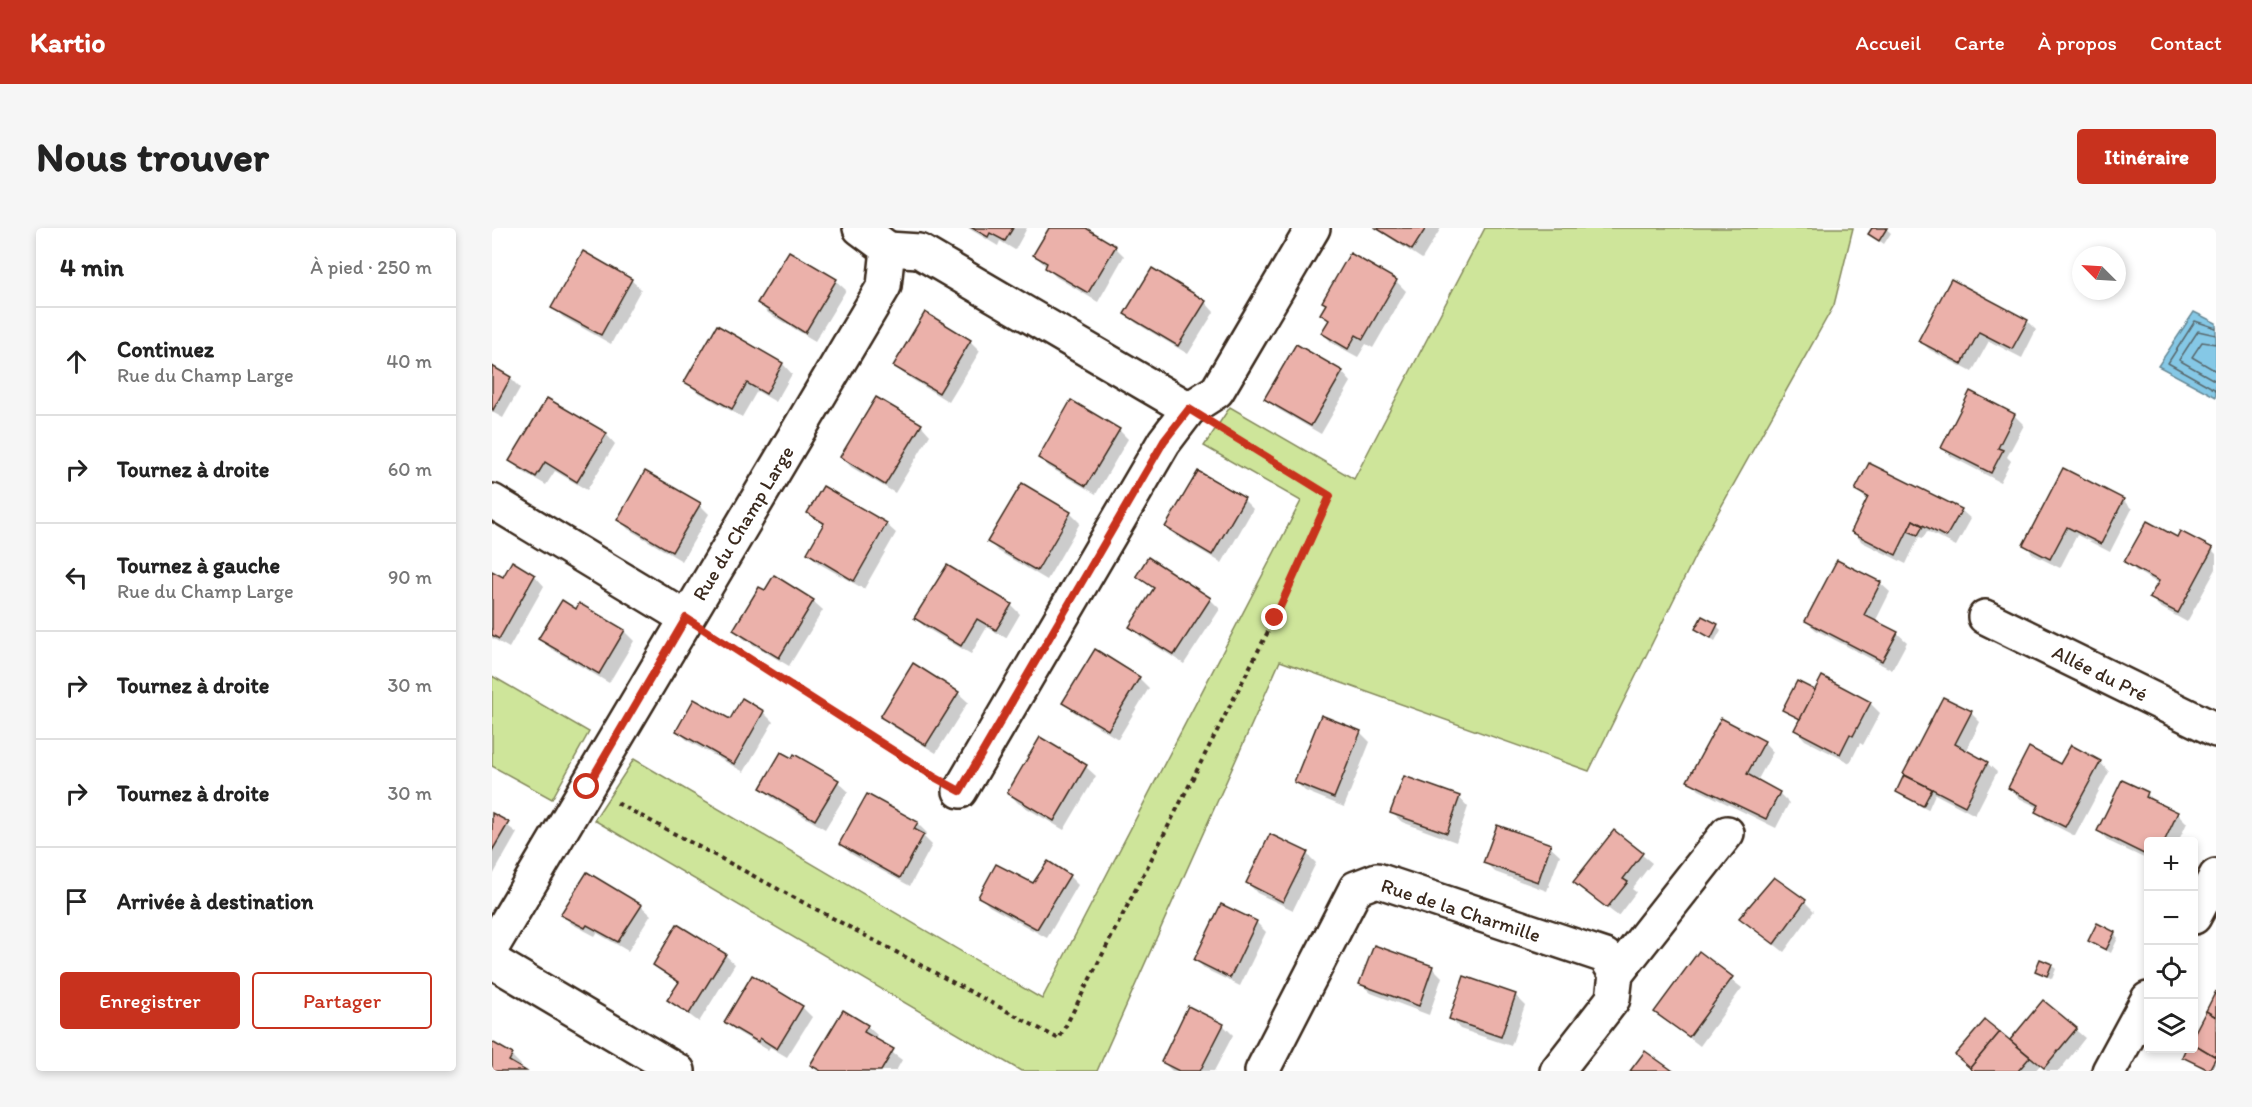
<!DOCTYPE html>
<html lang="fr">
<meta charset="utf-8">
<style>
body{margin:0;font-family:Itim,sans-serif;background:#f6f6f6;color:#222}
.controls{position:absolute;right:18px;bottom:18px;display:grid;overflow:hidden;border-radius:6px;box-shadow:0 3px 9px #0003}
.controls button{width:54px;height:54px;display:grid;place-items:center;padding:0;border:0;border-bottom:2px solid #e0e0e0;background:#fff;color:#222;font:30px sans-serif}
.compass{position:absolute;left:1580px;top:18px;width:54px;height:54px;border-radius:50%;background:#fff;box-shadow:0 3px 9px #0003;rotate:294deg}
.stop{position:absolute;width:18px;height:18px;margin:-14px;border:4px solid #c8321e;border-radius:50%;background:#fff}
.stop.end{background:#c8321e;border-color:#fff;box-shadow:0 2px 6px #0008}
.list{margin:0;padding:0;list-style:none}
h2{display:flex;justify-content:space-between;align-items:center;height:78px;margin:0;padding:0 24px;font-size:26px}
h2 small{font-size:20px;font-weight:400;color:#767676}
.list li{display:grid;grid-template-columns:39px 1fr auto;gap:18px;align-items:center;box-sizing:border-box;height:108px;padding:0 24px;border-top:2px solid #e0e0e0}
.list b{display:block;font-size:22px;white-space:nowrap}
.list p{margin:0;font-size:20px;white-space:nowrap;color:#767676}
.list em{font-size:20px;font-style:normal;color:#767676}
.actions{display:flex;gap:12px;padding:18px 24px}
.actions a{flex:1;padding:14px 0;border:2px solid #c8321e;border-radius:6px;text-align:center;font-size:21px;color:#c8321e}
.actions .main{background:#c8321e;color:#fff}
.icon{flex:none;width:33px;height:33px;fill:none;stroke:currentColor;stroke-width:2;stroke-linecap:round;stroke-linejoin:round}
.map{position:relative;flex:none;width:1724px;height:843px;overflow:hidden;border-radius:6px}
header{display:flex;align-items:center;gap:36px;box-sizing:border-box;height:84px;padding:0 30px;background:#c8321e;color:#fff}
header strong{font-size:28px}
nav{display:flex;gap:33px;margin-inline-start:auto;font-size:21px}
.intro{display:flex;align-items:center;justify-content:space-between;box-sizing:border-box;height:144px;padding:0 36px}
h1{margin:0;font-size:42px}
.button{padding:15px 27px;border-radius:6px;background:#c8321e;color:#fff;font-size:21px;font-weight:700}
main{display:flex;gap:36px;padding:0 36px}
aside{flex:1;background:#fff;border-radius:6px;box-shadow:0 3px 9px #0003}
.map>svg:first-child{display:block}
</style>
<header>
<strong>Kartio</strong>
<nav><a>Accueil</a><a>Carte</a><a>À propos</a><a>Contact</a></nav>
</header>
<div class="intro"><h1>Nous trouver</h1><a class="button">Itinéraire</a></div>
<main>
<aside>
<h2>4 min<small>À pied · 250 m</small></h2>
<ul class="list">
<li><svg class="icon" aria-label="ahead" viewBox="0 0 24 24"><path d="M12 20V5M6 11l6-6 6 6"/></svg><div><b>Continuez</b><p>Rue du Champ Large</p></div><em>40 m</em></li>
<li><svg class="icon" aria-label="right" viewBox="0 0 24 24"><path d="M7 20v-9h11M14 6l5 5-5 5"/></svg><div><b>Tournez à droite</b></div><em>60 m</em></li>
<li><svg class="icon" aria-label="left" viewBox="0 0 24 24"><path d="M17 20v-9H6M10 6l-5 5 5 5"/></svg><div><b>Tournez à gauche</b><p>Rue du Champ Large</p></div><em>90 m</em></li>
<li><svg class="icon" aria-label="right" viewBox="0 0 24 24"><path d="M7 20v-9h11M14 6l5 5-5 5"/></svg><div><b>Tournez à droite</b></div><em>30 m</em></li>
<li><svg class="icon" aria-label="right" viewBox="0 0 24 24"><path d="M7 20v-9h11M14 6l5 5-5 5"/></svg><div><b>Tournez à droite</b></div><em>30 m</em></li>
<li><svg class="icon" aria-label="arrive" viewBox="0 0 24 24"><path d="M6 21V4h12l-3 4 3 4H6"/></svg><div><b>Arrivée à destination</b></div></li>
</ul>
<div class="actions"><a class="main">Enregistrer</a><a>Partager</a></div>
</aside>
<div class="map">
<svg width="1724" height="843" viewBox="0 0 1724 843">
<rect width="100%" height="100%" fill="#fff"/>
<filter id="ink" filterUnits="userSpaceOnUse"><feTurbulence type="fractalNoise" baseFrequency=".0167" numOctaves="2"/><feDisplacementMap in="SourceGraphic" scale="12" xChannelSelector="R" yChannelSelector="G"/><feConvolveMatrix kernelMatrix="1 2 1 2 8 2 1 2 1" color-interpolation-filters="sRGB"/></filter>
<g filter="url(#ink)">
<g fill="#cee59a" stroke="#84885c" stroke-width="1.5">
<polygon points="993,0 1361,0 1342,77 1215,304 1097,543 788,433 605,843 529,843 102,592 142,531 550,771 809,273 712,218 738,179 862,251"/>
<polygon points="0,448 97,504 60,571 0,538"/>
</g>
<polygon fill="#85c8e6" stroke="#678996" stroke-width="1.5" points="1702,84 1724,95 1724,169 1666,138"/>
<g fill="#0003">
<polygon points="476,0 535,0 523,22 508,13 506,18"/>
<polygon points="559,0 591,0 623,19 632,28 606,74 564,49 543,27"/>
<polygon points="883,0 949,0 930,31"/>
<polygon points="1382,0 1393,0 1399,5 1392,16 1378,6"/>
<polygon points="298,25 344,53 354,62 323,113 276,85 267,75"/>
<polygon points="859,27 904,53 914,63 881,120 874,116 866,129 840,115 831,105 837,94 830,86"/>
<polygon points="139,52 149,61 119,116 71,89 61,79"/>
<polygon points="713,74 722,84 696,126 644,95 634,85"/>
<polygon points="433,86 478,113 488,123 457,174 413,147 403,138"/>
<polygon points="1535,93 1544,102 1530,130 1497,113 1480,144 1438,122 1428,113"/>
<polygon points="225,99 291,136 300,146 284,174 265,163 250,189 204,163 194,153"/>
<polygon points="0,140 18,150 28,160 11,190 0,184"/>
<polygon points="850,144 859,154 829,206 784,180 774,171"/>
<polygon points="1479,165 1523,188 1532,197 1515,229 1519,233 1508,254 1460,229 1451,220"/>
<polygon points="429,197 438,207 403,265 359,239 350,229"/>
<polygon points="627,202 636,211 604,266 557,239 548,229"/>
<polygon points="114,206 123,216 95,262 63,243 54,257 28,242 19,233"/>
<polygon points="531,257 578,285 588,295 555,352 506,323 497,313"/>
<polygon points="1365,262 1469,282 1479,291 1464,318 1435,303 1431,310 1427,309 1414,336 1370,314 1361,304 1375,272"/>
<polygon points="752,272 761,281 730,335 684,308 675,299"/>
<polygon points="1631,272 1640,281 1618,324 1585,307 1568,340 1542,327 1533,317"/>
<polygon points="208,277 217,286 190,333 136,301 127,291"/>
<polygon points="317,285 394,296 404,305 372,361 326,335 317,325 333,298"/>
<polygon points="1685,311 1720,322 1724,326 1724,341 1695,394 1668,379 1659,370 1667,356 1644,343 1634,333"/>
<polygon points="20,335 43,348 52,358 17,420 0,410 0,345 11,352"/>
<polygon points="646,348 718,371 728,381 692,436 648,408 639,398 662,362"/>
<polygon points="1388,355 1398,364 1383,394 1405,405 1415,414 1400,442 1324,402 1314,393"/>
<polygon points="321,373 331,382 297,438 253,412 243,402"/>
<polygon points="519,377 528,386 514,410 495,399 479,426 434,400 424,390"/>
<polygon points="1225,398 1229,402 1223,413 1205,401"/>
<polygon points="132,403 142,413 117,455 58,420 48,410"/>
<polygon points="647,450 657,460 626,511 582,484 572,474"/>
<polygon points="1324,464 1378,475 1388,485 1371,517 1368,515 1358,535 1313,512 1304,502 1315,494 1292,482"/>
<polygon points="466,465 476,474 444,525 400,498 390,488"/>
<polygon points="271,484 281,494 252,544 196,513 186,503"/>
<polygon points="1479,485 1488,494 1474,524 1495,535 1505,544 1483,587 1443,566 1436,582 1410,568 1405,564 1414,547"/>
<polygon points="868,504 878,514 852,579 813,563 804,554"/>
<polygon points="549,511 594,539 604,548 572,602 526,575 517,565"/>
<polygon points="1272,514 1281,524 1265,553 1287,565 1297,575 1284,600 1207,562 1197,552"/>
<polygon points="303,528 346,554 356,563 333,601 279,569 270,559"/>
<polygon points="1608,534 1617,544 1583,608 1554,593 1545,583 1547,580 1527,570 1517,560 1569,538"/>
<polygon points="1655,566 1665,576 1686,586 1695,595 1686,614 1656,614 1656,632 1616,613 1607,603"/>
<polygon points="967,569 976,579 964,614 910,594 900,585"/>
<polygon points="0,586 25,605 0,649"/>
<polygon points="425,595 435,605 432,609 440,617 418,658 359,626 349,616"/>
<polygon points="1122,604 1160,635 1140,661 1144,664 1126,688 1093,663"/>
<polygon points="1058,618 1068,627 1055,663 1003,644 993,634"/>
<polygon points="815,626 824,635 801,682 765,665 756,655"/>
<polygon points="577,648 586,657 555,710 497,678 488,668"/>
<polygon points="1313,674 1322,683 1292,724 1249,690"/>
<polygon points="149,678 159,687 136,723 105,705 103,708 80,696 70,687"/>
<polygon points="730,678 765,695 774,704 748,758 713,741 704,732"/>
<polygon points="1622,705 1626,710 1619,725 1598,713"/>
<polygon points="1207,726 1250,760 1208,818 1164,784"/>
<polygon points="233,727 243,736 207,794 177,772 188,756 162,737"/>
<polygon points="1559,737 1564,741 1560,751 1545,742"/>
<polygon points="940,739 950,749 937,787 879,765 869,756"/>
<polygon points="261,749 310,779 320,789 295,829 278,819 276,822 244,803 234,794"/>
<polygon points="1724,766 1724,843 1716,843 1692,829 1702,820 1702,809"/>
<polygon points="1023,767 1033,777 1019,818 968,801 959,791"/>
<polygon points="1551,774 1593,810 1567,843 1555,843 1548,837 1543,843 1483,843 1518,814"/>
<polygon points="731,797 741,807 722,843 680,843 671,834"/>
<polygon points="375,798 385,807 382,811 410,832 404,843 326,843 320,837"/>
<polygon points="0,816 20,828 29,837 27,841 31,843 0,843"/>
</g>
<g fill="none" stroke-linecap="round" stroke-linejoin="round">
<g stroke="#59696e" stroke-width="1.5">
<polyline points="1724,100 1703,93 1676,135 1724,162"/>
<polyline points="1724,107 1706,103 1687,132 1724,153"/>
<polyline points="1724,116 1710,114 1700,129 1724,143"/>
</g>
</g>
<g fill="#ebb1aa" stroke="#3b2a1e" stroke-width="1.5">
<polygon points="480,0 521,0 513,13 498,5 496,9"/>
<polygon points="557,0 594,0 624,18 596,65 553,40 555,35 541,27"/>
<polygon points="884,0 934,0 920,22"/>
<polygon points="1380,0 1395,0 1387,13 1376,6"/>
<polygon points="91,23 140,51 109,107 59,80"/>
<polygon points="297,23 345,51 313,105 265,75"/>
<polygon points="858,25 905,52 871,111 864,107 856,121 829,105 837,92 828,86 834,76 830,74"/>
<polygon points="660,40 714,73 686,118 632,86"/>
<polygon points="1459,51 1536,92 1520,121 1487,104 1470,136 1426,113"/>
<polygon points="433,84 479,112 447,165 401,138"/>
<polygon points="225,97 291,135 274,166 255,155 240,181 192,154"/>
<polygon points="804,116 851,143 819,198 772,171"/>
<polygon points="0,138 19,149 1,182 0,181"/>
<polygon points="1478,163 1523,186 1506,220 1511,222 1499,245 1449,220"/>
<polygon points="384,169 430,196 393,257 348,229"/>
<polygon points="55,170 115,205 85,254 53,234 44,249 17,233"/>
<polygon points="579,172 628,201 594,258 546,230"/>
<polygon points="1377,235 1470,281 1454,309 1421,292 1404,327 1359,304 1376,269 1363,262"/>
<polygon points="1571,240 1632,271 1609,316 1575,299 1558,331 1531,317"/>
<polygon points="153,243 209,275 180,324 125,292"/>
<polygon points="706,243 753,270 720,327 673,299"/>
<polygon points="530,255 579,284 545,343 495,314"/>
<polygon points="331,258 395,295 362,353 315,325 332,295 315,285"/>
<polygon points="1421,292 1431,298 1426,307 1416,303"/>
<polygon points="1655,293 1685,309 1688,303 1721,320 1686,385 1657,370 1667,353 1632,334"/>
<polygon points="656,329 719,370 682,427 637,399 662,360 644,348"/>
<polygon points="1345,332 1389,354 1372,387 1406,404 1390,433 1313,393"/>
<polygon points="20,333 43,347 7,411 0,407 0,343 11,349"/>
<polygon points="455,337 520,376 504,402 485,391 469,418 422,390"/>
<polygon points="282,347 322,372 287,430 241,402 267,359 273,362"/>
<polygon points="70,372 84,381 87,375 133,402 107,446 46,411"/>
<polygon points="1210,388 1226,396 1219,410 1203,401"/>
<polygon points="603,421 648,449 616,502 570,475"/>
<polygon points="421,435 467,464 434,517 388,489"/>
<polygon points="1330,448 1379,474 1361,508 1358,506 1348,526 1302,502"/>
<polygon points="1305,453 1323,462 1308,491 1290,482"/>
<polygon points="1451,469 1480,483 1463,516 1496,534 1473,578 1411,546"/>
<polygon points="250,470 272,483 242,536 184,503 202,471 238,491"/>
<polygon points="829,487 869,503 842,570 802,554"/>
<polygon points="1229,490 1273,513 1255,546 1288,564 1274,591 1195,553"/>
<polygon points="548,509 595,537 562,593 515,565"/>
<polygon points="1579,517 1609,533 1573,599 1543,584 1547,577 1516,560 1537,519 1568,536"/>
<polygon points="289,524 300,530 302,526 347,552 323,592 268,560"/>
<polygon points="1412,547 1440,561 1431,578 1404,564"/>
<polygon points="912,548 968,568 955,605 898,585"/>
<polygon points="1630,552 1656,564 1654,569 1686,584 1672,614 1656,614 1656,628 1605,603"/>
<polygon points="375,566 426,594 422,601 432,606 408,650 347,616"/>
<polygon points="0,585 17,594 0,623"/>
<polygon points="1005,597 1059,616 1046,654 991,635"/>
<polygon points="1122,602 1151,625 1131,651 1136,654 1115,680 1081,654"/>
<polygon points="778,606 816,624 791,674 754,655"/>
<polygon points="556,633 578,647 545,701 486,669 504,636 541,655"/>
<polygon points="95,644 150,677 126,714 95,697 93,700 68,687"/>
<polygon points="1282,649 1314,672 1282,716 1247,690"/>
<polygon points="729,676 765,693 738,750 702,732"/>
<polygon points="1605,695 1623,704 1614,722 1596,713"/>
<polygon points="185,696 234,726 197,786 175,772 187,754 161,737"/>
<polygon points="882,717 941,738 927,778 867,756"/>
<polygon points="1207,723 1241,749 1197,809 1162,784"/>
<polygon points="1548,731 1560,736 1555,748 1543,743"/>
<polygon points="260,747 311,778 285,821 268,810 266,814 232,794"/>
<polygon points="972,748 1024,766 1009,809 957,791"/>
<polygon points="1724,763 1724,789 1714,783"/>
<polygon points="1551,772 1585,800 1552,840 1518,812"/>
<polygon points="696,778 732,796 708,843 687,843 669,834"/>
<polygon points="351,782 376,797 372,804 402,821 389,843 329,843 318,837"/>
<polygon points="1714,783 1724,789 1724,829 1702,816 1702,806"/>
<polygon points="1493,792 1508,804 1478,840 1463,827"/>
<polygon points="1508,804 1538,829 1526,843 1481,843 1478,840"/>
<polygon points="0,814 21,826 17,833 34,843 0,843"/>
<polygon points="1702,816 1724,829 1717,842 1690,829 1694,820 1702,820"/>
<polygon points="1153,823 1181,843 1138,843"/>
</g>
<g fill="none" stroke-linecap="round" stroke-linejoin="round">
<g stroke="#3b2a1e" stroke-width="38">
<g id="minor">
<polyline points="396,21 427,23 697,181"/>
<polyline points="0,273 194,390"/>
<polyline points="1493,389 1724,502"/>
<polyline points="468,563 672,214 697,181 725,163 821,0"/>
<polyline points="1702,689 1724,648"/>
<polyline points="0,719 392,58 396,21 368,0"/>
<polyline points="0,733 186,843"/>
<polyline points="770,843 864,660 885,652 1113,728 1124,746"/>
<polyline points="1065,843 1121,771 1124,746 1235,605"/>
<polyline points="1617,843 1656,771"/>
</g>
</g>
<g stroke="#3b2a1e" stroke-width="4" stroke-dasharray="4.5 4.5" stroke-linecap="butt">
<polyline points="223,408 438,547"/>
<polyline points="125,575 567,811 783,390 838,268 728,200"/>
</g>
<use href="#minor" stroke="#fff" stroke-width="33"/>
</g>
</g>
<g fill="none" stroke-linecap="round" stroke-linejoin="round" filter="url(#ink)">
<polyline stroke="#c8321e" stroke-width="8" points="95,559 194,390 444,550 468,563 672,213 697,181 838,268 783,390"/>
</g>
<g text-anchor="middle" stroke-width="4.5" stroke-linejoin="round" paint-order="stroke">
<g font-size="20" fill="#3b2a1e" stroke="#fff">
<text transform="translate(251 295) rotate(-59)" y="7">Rue du Champ Large</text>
<text transform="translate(1608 445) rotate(26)" y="7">Allée du Pré</text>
<text transform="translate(969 682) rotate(18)" y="7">Rue de la Charmille</text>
</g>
</g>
</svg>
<div class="controls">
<button>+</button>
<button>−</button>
<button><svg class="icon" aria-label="locate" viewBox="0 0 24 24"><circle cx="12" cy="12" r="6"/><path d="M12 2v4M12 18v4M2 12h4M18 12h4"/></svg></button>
<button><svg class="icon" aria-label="layers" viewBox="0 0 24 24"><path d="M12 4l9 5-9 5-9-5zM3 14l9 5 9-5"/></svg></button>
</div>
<svg class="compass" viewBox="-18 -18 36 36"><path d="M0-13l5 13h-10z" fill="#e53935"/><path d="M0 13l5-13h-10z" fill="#767676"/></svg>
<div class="stop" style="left:95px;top:559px"></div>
<div class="stop end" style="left:783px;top:390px"></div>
</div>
</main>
